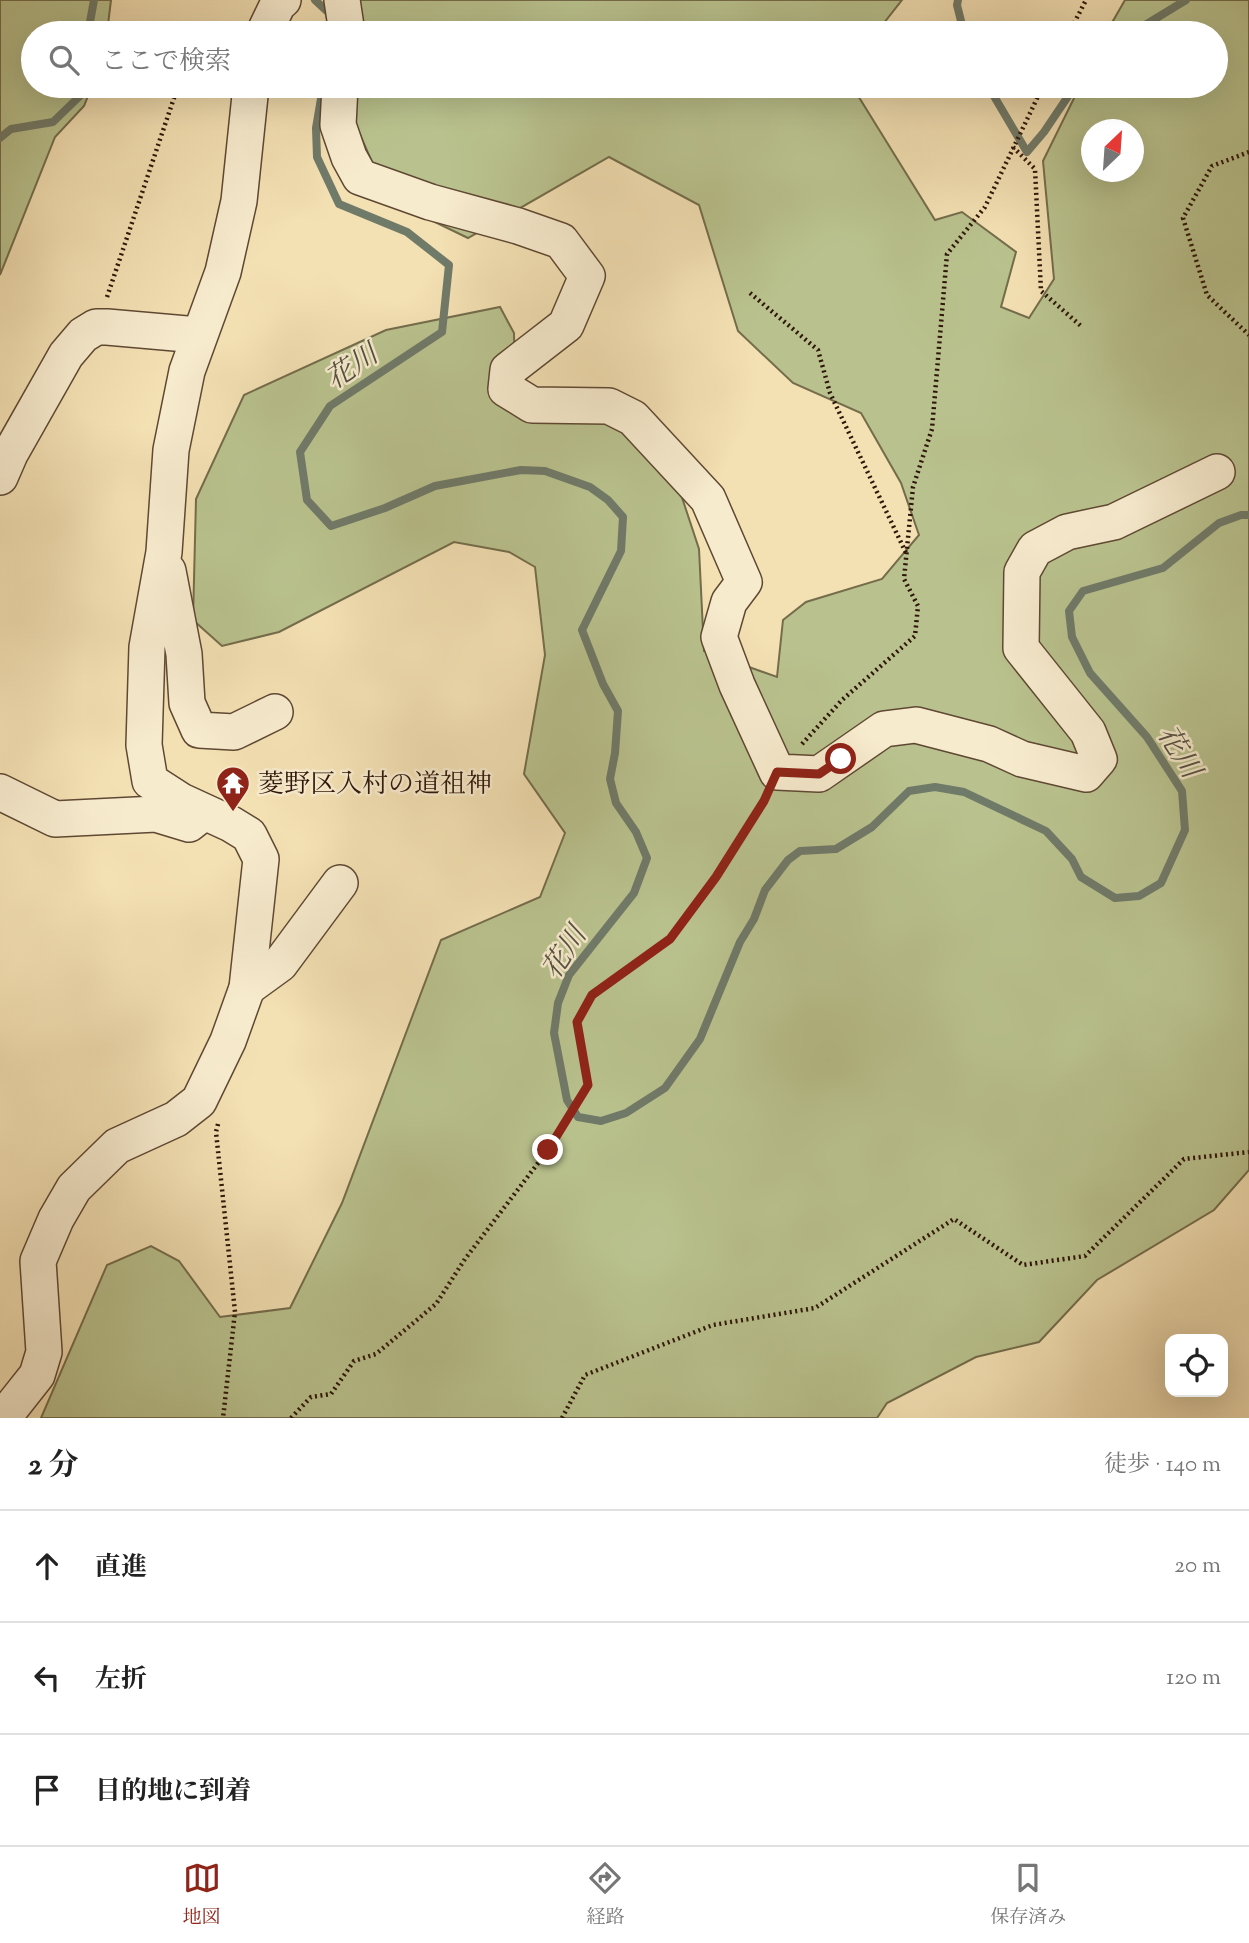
<!DOCTYPE html>
<html lang="ja">
<meta charset="utf-8">
<style>
body{margin:0;font-family:"Sorts Mill Goudy","Noto Serif JP",serif;background:#f2f2f2;color:#222}
.controls{position:absolute;right:21px;bottom:21px;display:grid;overflow:hidden;border-radius:14px;box-shadow:0 7px 28px #0002}
.controls button{width:63px;height:63px;display:grid;place-items:center;padding:0;border:0;border-bottom:2px solid #e0e0e0;background:#fff;color:#222;font:35px sans-serif}
.compass{position:absolute;left:1081px;top:119px;width:63px;height:63px;border-radius:50%;background:#fff;box-shadow:0 7px 28px #0002;rotate:25deg}
.stop{position:absolute;width:21px;height:21px;margin:-16px;border:5px solid #8f2418;border-radius:50%;background:#fff}
.stop.end{background:#8f2418;border-color:#fff;box-shadow:0 2px 7px #0008}
.list{margin:0;padding:0;list-style:none}
h2{display:flex;justify-content:space-between;align-items:center;height:91px;margin:0;padding:0 28px;font-size:30px}
h2 small{font-size:23px;font-weight:400;color:#767676}
.list li{display:grid;grid-template-columns:46px 1fr auto;gap:21px;align-items:center;box-sizing:border-box;height:112px;padding:0 28px;border-top:2px solid #e0e0e0}
.list b{display:block;font-size:26px;white-space:nowrap}
.list em{font-size:23px;font-style:normal;color:#767676}
.icon{flex:none;width:38px;height:38px;fill:none;stroke:currentColor;stroke-width:2;stroke-linecap:round;stroke-linejoin:round}
.map{position:relative;flex:none;width:1249px;height:1418px;overflow:hidden}
.search{position:absolute;background:#fff;box-shadow:0 7px 28px #0002;left:21px;right:21px;top:21px;height:77px;display:flex;align-items:center;gap:18px;box-sizing:border-box;padding:0 24px;border-radius:38px;color:#767676;font-size:26px}
.sheet{height:427px;background:#fff}
nav{display:flex;justify-content:space-around;align-items:center;box-sizing:border-box;height:98px;border-top:2px solid #e0e0e0;background:#fff;font-size:19px;color:#767676}
nav a{display:grid;justify-items:center;gap:4px}
nav .on{color:#8f2418}
.map>svg:first-child{display:block}
</style>
<div class="map">
<svg width="1249" height="1418" viewBox="0 0 1249 1418">
<rect width="100%" height="100%" fill="#f3e0b3"/>
<filter id="stains"><feTurbulence type="fractalNoise" baseFrequency=".00286" numOctaves="4"/><feColorMatrix values="0 0 0 0 .2 0 0 0 0 .09 0 0 0 0 .02 0 0 0 .5 -.17"/></filter>
<radialGradient id="worn" r=".72"><stop offset=".6" stop-color="#630" stop-opacity="0"/><stop offset="1" stop-color="#630" stop-opacity=".3"/></radialGradient>
<g fill="#b9c28e" stroke="#746c4b" stroke-width="2" fill-rule="evenodd">
<polygon points="0,0 111,0 107,33 33,33 33,86 92,86 84,106 55,137 0,275"/>
<polygon points="360,0 902,0 876,33 353,33"/>
<path d="M1125,0h124v1170l-35,40 -117,70 -58,62 -63,15 -89,46 -10,15h-836l66,-153 44,-19 28,15 41,56 70,-9 52,-105 99,-263 99,-43 25,-64 -41,-59 21,-119 -10,-88 -26,-15 -55,-10 -175,90 -57,14 -29,-26 3,-121 48,-104 142,-65 114,-23 14,26 1,59 63,20 87,34 34,103 5,102 73,26 6,-57 23,-18 76,-23 37,-44 -18,-52 -40,-70 -68,-30 -55,-52 -39,-126 -90,-48 -141,81 -58,-28 -38,-48 -32,-73 1,-3h511l83,134 27,-8 54,40 -15,55 28,11 25,-39 -11,-118 37,-75h136v-53h-110zM1092,130h42v42h-42z"/>
</g>
<g fill="none" stroke-linecap="round" stroke-linejoin="round">
<g stroke="#707a69" stroke-width="8">
<polyline points="315,0 329,13 330,19"/>
<polyline points="958,0 957,5 964,33"/>
<polyline points="88,33 94,0"/>
<polyline points="1132,33 1186,0"/>
<polyline points="988,86 1027,152 1044,132 1075,86"/>
<polyline points="323,87 316,128 317,157 339,204 407,232 449,265 442,332 330,406 300,452 307,500 331,526 385,508 435,486 521,470 545,471 590,487 608,500 623,517 621,551 582,630 603,684 618,711 615,753 610,779 616,803 636,832 647,858 634,893 569,975 558,1003 554,1033 567,1100 578,1117 601,1121 626,1113 665,1088 700,1039 740,942 754,919 765,890 788,860 800,851 836,849 872,827 909,791 935,787 964,792 1046,831 1072,859 1081,877 1115,898 1139,896 1161,883 1185,830 1182,791 1147,737 1090,673 1072,637 1069,611 1083,591 1163,568 1219,523 1241,515 1249,515"/>
<polyline points="0,138 11,129 53,122 84,92 85,86"/>
</g>
<g stroke="#5f4833" stroke-width="38">
<g id="minor">
<polyline points="342,0 347,33"/>
<polyline points="264,33 278,4 283,0"/>
<polyline points="340,86 338,125 349,157 360,177 430,202 518,226 561,241 587,276 566,325 508,370 506,389 532,405 609,406 633,418 708,499 744,582 729,602 719,637 737,685 777,772 819,774 884,729 916,725 989,744 1022,759 1086,774 1099,759 1088,732 1021,648 1022,572 1035,549 1067,532 1114,522 1217,472"/>
<polyline points="0,477 10,454 66,355 83,335 96,327 107,327 198,335"/>
<polyline points="168,571 184,654 187,703 199,730 234,732 275,712"/>
<polyline points="0,792 55,819 156,814 189,824 198,817"/>
<polyline points="247,988 280,964 340,883"/>
<polyline points="3,1418 37,1375 44,1352 38,1261 56,1219 74,1188 117,1146 176,1119 199,1101 228,1041 247,988 261,859 249,835 231,824 181,801 150,781 144,745 147,647 164,552 171,450 187,371 223,272 239,201 251,86"/>
</g>
</g>
<g stroke="#2e1508" stroke-width="4.5" stroke-dasharray="2 3.5" stroke-linecap="butt">
<polyline points="1069,33 1086,0"/>
<polyline points="1013,147 1035,169 1041,291 1081,326"/>
<polyline points="1249,152 1212,166 1183,218 1207,295 1249,335"/>
<polyline points="750,293 818,350 830,393 906,553"/>
<polyline points="107,297 178,86"/>
<polyline points="802,744 842,700 915,636 918,606 904,579 913,487 932,429 947,254 985,207 1043,86"/>
<polyline points="218,1124 216,1132 235,1312 223,1418"/>
<polyline points="291,1418 311,1397 331,1394 354,1361 376,1354 436,1304 465,1259 548,1150 588,1085 577,1022 592,995 670,939 716,877 766,797"/>
<polyline points="562,1418 585,1375 713,1325 815,1308 954,1219 1023,1265 1085,1256 1184,1159 1249,1152"/>
</g>
<use href="#minor" stroke="#f7ebce" stroke-width="35"/>
</g>
<g fill="none" stroke-linecap="round" stroke-linejoin="round">
<polyline stroke="#8f2418" stroke-width="9" points="548,1150 588,1085 577,1022 592,995 670,939 716,877 764,801 777,772 819,774 841,759"/>
</g>
<defs>
<g id="temple-pin" transform="scale(1.75)"><path d="M0 17L-7.5 6A9.5 9.5 0 1 1 7.5 6Z" fill="#8f2418" stroke="#f7ebce"/><path d="M0-6L5-2H3V0L6.5 2.5H4V6H1.5V3h-3V6H-4V2.5H-6.5L-3 0V-2H-5Z" fill="#fff"/></g>
</defs>
<g fill-rule="evenodd">
<use href="#temple-pin" x="233" y="783"/>
</g>
<g text-anchor="middle" stroke-width="5" stroke-linejoin="round" paint-order="stroke">
<g font-size="26" fill="#2e1508" stroke="#f7ebce" text-anchor="start">
<text x="258" y="792">菱野区入村の道祖神</text>
</g>
<g font-size="28" font-style="italic" fill="#545041" stroke="#f7ebce">
<text transform="translate(351 366) rotate(-34)" y="10">花川</text>
<text transform="translate(1180 751) rotate(58)" y="10">花川</text>
<text transform="translate(563 952) rotate(-57)" y="10">花川</text>
</g>
</g>
<rect width="100%" height="100%" filter="url(#stains)"/>
<rect width="100%" height="100%" fill="url(#worn)"/>
</svg>
<div class="controls">
<button><svg class="icon" aria-label="locate" viewBox="0 0 24 24"><circle cx="12" cy="12" r="6"/><path d="M12 2v4M12 18v4M2 12h4M18 12h4"/></svg></button>
</div>
<svg class="compass" viewBox="-18 -18 36 36"><path d="M0-13l5 13h-10z" fill="#e53935"/><path d="M0 13l5-13h-10z" fill="#767676"/></svg>
<div class="stop" style="left:841px;top:759px"></div>
<div class="stop end" style="left:548px;top:1150px"></div>
<div class="search"><svg class="icon" aria-label="search" viewBox="0 0 24 24"><circle cx="10" cy="10" r="6"/><path d="M15 15l6 6"/></svg>ここで検索</div>
</div>
<section class="sheet">
<h2>2 分<small>徒歩 · 140 m</small></h2>
<ul class="list">
<li><svg class="icon" aria-label="ahead" viewBox="0 0 24 24"><path d="M12 20V5M6 11l6-6 6 6"/></svg><div><b>直進</b></div><em>20 m</em></li>
<li><svg class="icon" aria-label="left" viewBox="0 0 24 24"><path d="M17 20v-9H6M10 6l-5 5 5 5"/></svg><div><b>左折</b></div><em>120 m</em></li>
<li><svg class="icon" aria-label="arrive" viewBox="0 0 24 24"><path d="M6 21V4h12l-3 4 3 4H6"/></svg><div><b>目的地に到着</b></div></li>
</ul>
</section>
<nav>
<a class="on"><svg class="icon" aria-label="map" viewBox="0 0 24 24"><path d="M3 6l6-2 6 2 6-2v14l-6 2-6-2-6 2zM9 4v14M15 6v14"/></svg>地図</a>
<a><svg class="icon" aria-label="directions" viewBox="0 0 24 24"><path d="M12 3l9 9-9 9-9-9zM9 14v-3h6M13 9l2 2-2 2"/></svg>経路</a>
<a><svg class="icon" aria-label="saved" viewBox="0 0 24 24"><path d="M7 4h10v16l-5-4-5 4z"/></svg>保存済み</a>
</nav>
